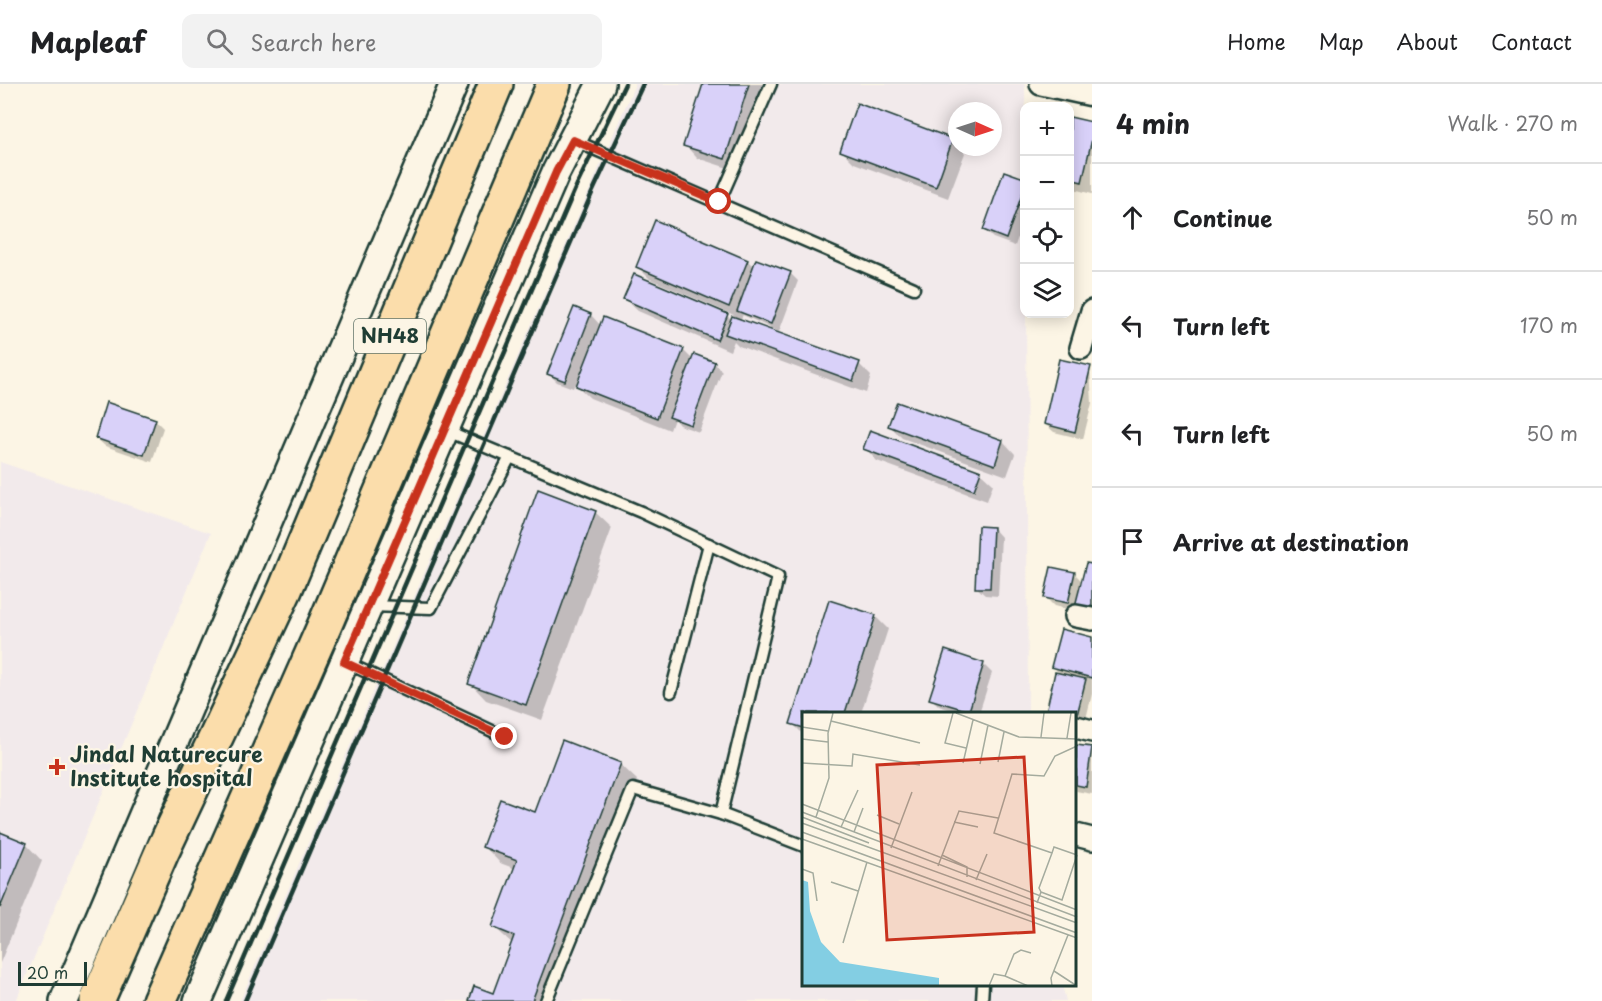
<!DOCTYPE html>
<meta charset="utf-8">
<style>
body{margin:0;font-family:"Playpen Sans",sans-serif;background:#f2f2f2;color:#202124}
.controls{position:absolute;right:18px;top:18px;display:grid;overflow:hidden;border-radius:12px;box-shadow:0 3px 15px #0003}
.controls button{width:54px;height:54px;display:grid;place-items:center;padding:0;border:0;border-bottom:2px solid #e0e0e0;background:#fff;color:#202124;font:30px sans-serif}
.compass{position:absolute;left:948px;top:18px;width:54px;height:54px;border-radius:50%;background:#fff;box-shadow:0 3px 15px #0003;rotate:93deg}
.scale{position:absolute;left:18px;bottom:15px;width:69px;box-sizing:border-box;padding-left:6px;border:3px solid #1f3d34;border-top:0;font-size:16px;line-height:21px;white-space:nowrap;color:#1f3d34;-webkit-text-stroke:4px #fcf5e5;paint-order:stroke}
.stop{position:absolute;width:18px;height:18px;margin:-14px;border:4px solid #c8321e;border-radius:50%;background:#fff}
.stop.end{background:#c8321e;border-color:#fff;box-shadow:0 2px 6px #0008}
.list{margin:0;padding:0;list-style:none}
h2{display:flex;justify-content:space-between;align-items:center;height:78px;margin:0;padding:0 24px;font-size:26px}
h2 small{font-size:20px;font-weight:400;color:#757577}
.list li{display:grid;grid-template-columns:39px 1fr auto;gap:18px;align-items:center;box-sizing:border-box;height:108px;padding:0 24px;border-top:2px solid #e0e0e0}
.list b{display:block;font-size:22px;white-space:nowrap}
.list em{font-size:20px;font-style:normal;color:#757577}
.icon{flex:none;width:33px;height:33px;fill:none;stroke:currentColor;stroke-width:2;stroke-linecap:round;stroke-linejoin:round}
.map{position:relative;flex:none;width:1092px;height:917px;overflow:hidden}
header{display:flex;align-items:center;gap:36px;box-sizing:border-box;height:84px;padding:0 30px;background:#fff;border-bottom:2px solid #e0e0e0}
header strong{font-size:28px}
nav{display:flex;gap:33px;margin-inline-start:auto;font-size:21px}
.search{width:420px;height:54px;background:#f2f2f2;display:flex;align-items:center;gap:15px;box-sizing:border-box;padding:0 21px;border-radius:12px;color:#757577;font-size:22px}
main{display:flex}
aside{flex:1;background:#fff}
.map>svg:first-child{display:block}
</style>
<header>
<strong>Mapleaf</strong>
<div class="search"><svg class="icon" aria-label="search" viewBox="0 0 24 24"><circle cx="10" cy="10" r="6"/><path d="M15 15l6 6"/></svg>Search here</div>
<nav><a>Home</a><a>Map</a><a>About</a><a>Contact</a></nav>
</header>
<main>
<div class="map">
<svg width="1092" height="917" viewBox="0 0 1092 917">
<rect width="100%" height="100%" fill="#fcf5e5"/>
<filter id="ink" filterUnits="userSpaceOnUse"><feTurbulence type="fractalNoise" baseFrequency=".0167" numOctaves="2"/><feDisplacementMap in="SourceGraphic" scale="12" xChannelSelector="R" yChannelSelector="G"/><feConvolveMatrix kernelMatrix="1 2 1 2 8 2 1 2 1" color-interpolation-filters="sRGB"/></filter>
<g filter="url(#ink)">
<g fill="#f2eaeb" fill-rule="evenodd">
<path d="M635,0h390l3,629h-224v271l258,1 4,16h-826zM957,27h36v36h-36z"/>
<polygon points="0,378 211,449 16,917 0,917"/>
</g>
<g fill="#0003">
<polygon points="704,0 765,0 737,87 697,74 685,61"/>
<polygon points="1070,34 1092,40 1092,110 1070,104"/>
<polygon points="952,56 965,69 948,114 854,79 842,67"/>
<polygon points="1005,88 1024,96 1024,135 1015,162 993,154 984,146"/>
<polygon points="748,177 755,184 790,189 798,197 779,248 743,231 740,236 859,280 871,292 866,309 739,262 734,257 730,267 638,227 625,215 727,232 732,236 734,231 650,195 637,182"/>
<polygon points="575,225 591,231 601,242 683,266 693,276 714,279 722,287 699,348 679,341 674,335 670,346 590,314 575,300 573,304 557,298 549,290"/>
<polygon points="1090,284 1092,319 1083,355 1054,348 1045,340"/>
<polygon points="155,336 163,344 152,378 105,362 96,354"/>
<polygon points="890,342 1003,357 1015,370 1007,392 902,354"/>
<polygon points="865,364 980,388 993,400 987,417 877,377"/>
<polygon points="595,428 612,444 542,636 486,616 470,599"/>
<polygon points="993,444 1001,453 998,512 985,511 976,503"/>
<polygon points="1092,482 1076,527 1054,522 1046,514 1074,489 1083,498"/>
<polygon points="875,532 888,545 861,629 804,629 804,651 792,639"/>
<polygon points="1092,555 1092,610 1084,643 1076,641 1076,629 1047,628 1061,591 1053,583"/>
<polygon points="983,580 992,589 979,629 960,629 939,622 931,614"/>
<polygon points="1076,662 1092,665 1092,710 1076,707"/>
<polygon points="620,680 637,696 554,917 470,917 493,911 513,860 494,843 516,785 500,779 484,762"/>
<polygon points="0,749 26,760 42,777 0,879"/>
</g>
<g fill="#d9d1f9" stroke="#1f3d34" stroke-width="1.5">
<polygon points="703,0 749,0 725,75 683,62"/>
<polygon points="857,19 953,55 936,103 840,67"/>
<polygon points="1070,33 1092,38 1092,55 1082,98 1070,95"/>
<polygon points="1004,87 1024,94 1024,105 1006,155 983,146"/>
<polygon points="655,136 748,176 729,223 636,183"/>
<polygon points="756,175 791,188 771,240 737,227"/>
<polygon points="634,190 728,230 717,256 623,215"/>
<polygon points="574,223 591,230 565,297 547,290"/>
<polygon points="732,232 860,278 853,297 725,250"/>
<polygon points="603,233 684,265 657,334 576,302"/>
<polygon points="694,270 715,278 691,341 669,333"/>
<polygon points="1059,275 1091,282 1075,348 1044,340"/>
<polygon points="106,318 156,335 144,371 95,354"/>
<polygon points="897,318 1003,356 995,381 888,342"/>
<polygon points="870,346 981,387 974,406 863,365"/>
<polygon points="538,405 596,427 526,621 468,600"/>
<polygon points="978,442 993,443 990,504 975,504"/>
<polygon points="1086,479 1092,480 1092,526 1075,522"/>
<polygon points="1051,483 1075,488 1068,519 1044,514"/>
<polygon points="829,516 876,531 845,629 804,629 804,644 790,640"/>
<polygon points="1061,545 1092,553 1092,594 1051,583"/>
<polygon points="945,566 984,579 969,627 929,615"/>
<polygon points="1055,588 1086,595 1076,635 1076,629 1046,628"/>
<polygon points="562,656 621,679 532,917 469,917 474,902 493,909 514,852 492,843 517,776 482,763 500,715 535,728"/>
<polygon points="1076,661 1092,663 1086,703 1076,701"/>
<polygon points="0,748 27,759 0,824"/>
</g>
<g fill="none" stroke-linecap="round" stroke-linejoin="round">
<g stroke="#1f3d34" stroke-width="15">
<g id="service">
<polyline points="573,56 914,204"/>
<polyline points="719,118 771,0"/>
<polyline points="445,346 641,428 778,493 721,730"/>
<polyline points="370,522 431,524 510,373"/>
<polyline points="345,578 505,653"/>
<polyline points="671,608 709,460"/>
<polyline points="546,917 633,705 721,730 804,762"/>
<polyline points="982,917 983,900"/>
</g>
</g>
<g stroke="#1f3d34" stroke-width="26">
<g id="minor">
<polyline points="1041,0 1092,11"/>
<polyline points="1081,264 1092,227"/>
<polyline points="1076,532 1092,535"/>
<polyline points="1076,643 1092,647"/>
<polyline points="1076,751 1092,755"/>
</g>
</g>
<g stroke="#1f3d34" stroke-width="32">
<g id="tertiary">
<polyline points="64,917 454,0"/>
<polyline points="198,917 556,88 601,0"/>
</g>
</g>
<g stroke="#1f3d34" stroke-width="38">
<g id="motorway">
<polyline points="97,917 162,768 285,506 496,0"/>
<polyline points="159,917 326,538 554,0"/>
</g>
</g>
<use href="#service" stroke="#fcf5e5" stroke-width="10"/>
<use href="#minor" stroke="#fcf5e5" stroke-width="21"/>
<use href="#tertiary" stroke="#fcf5e5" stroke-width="27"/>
<use href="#motorway" stroke="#fbddab" stroke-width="33"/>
<g stroke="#1f3d34" stroke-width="4.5">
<polyline points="226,917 575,105 625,0"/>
<polyline points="245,917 592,109 643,0"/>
</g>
</g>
</g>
<g fill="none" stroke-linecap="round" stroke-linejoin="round" filter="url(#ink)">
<polyline stroke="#c8321e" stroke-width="8" points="505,653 344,578 556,88 573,56 719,118"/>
</g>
<path fill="#c8321e" stroke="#fcf5e5" stroke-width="2" d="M54 674h6v6h6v6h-6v6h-6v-6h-6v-6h6z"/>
<g text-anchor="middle" stroke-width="4.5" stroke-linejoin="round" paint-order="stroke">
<rect fill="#fcf5e5" stroke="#617469" stroke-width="1.5" x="354" y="235" width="72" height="34" rx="4.5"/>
<g font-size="20" font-weight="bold" fill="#1f3d34">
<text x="390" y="259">NH48</text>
</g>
<g font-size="21" font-weight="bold" fill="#1f3d34" stroke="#fcf5e5" text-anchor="start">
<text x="70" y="678">Jindal Naturecure<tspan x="70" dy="24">Institute hospital</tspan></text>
</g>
</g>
<g transform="translate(802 628)">
<rect width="274" height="274" fill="#fcf5e5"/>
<path d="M0,168l6,2 2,29 11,31 19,20 99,16v8h-137z" fill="#83cee3"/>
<path fill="none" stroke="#a4ab9e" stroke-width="1.5" d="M151,1l-8,30 21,5M154,1l63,24 58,2M29,9l89,22M0,15l26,4M239,25l3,-24M265,26l4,-25M0,27l26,3M275,34l-22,10 -11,20 -32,-2 -18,59 58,20 2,-6 23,8M196,50l6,-30M0,51l50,3 1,-12 67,11M161,51l10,-43M178,52l8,-39M0,92l275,106M0,100l275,105M75,103l22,9M0,105l67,26M14,105l13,-39 -1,-45 5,-20M152,110l24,5M0,111l275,100M39,115l17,-37M0,120l275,101M52,120l9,-24M0,127l275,99M89,136l21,-56M140,143l25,12v10M136,154l21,-55 39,7M0,157l11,4 4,28M174,168l11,-26M29,170l27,9M239,180l-2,-4 13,-35M235,191l4,-11 21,8 15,-45M41,231l24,-81M252,259l23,15M187,274l5,-12 11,2M226,274l-23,-10 9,-22 7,-4 10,3M250,274l-1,-8 17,-43"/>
<path fill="#c8321e" fill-opacity="0.15" stroke="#c8321e" stroke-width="3" d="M222,45l10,175 -147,8 -10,-175z"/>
<rect width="274" height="274" fill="none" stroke="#1f3d34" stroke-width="3"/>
</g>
</svg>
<div class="controls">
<button>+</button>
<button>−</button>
<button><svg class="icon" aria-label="locate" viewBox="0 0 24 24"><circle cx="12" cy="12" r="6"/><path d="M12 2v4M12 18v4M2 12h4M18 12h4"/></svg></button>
<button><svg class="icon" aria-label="layers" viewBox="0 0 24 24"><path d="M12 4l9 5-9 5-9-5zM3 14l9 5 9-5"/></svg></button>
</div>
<svg class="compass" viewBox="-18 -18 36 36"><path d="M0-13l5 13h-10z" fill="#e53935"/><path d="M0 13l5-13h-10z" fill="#757577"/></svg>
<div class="scale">20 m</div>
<div class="stop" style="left:719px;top:118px"></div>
<div class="stop end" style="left:505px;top:653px"></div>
</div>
<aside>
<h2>4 min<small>Walk · 270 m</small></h2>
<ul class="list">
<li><svg class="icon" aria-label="ahead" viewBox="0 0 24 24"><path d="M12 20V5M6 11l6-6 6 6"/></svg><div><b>Continue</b></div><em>50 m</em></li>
<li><svg class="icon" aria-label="left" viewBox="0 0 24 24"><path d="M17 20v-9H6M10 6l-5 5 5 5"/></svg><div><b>Turn left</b></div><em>170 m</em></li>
<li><svg class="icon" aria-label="left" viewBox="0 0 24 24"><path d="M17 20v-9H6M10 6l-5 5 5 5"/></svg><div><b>Turn left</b></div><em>50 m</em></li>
<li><svg class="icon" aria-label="arrive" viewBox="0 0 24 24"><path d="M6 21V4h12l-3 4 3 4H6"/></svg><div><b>Arrive at destination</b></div></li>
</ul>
</aside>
</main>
